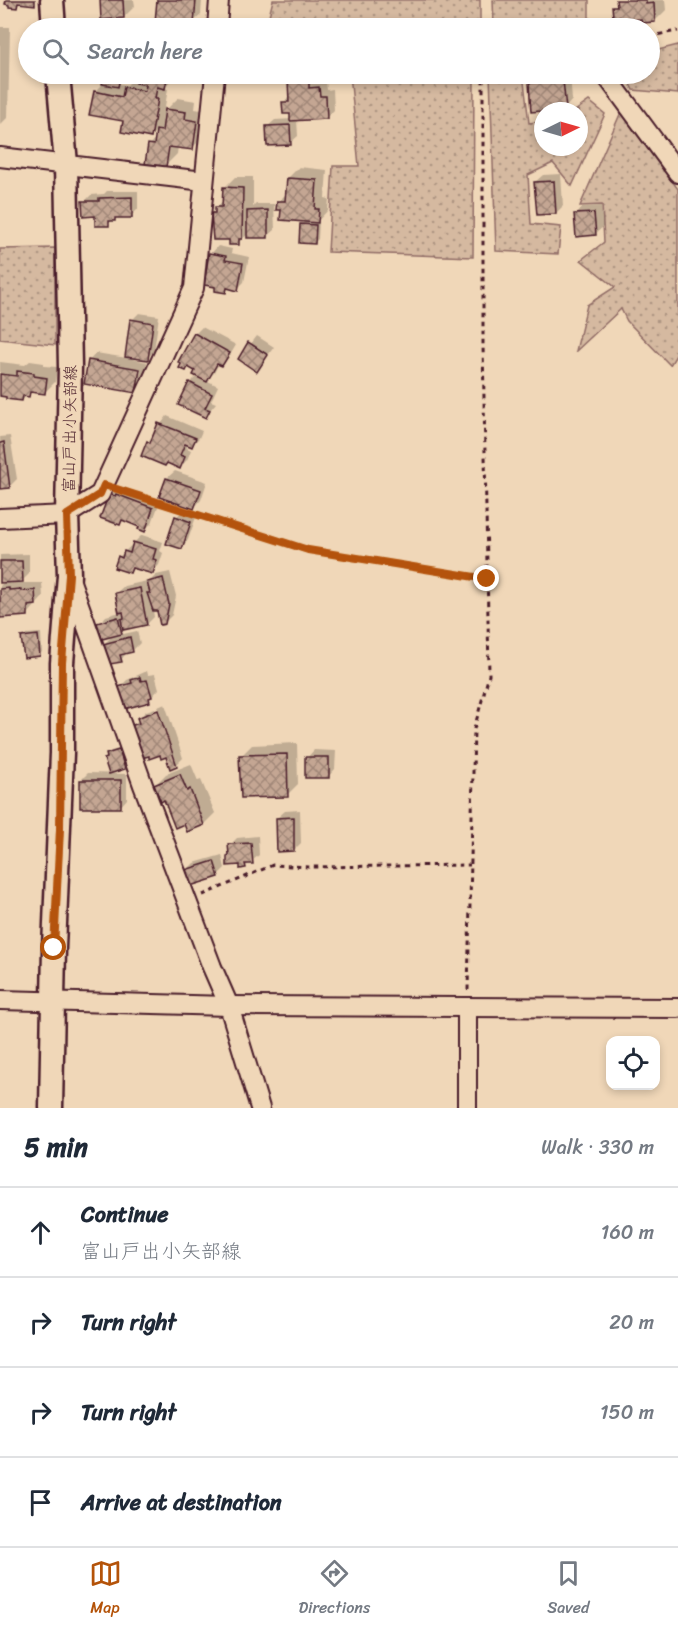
<!DOCTYPE html>
<meta charset="utf-8">
<style>
body{margin:0;font-family:Sriracha,"Klee One",sans-serif;background:#f6f6f7;color:#1f2937}
.controls{position:absolute;right:18px;bottom:18px;display:grid;overflow:hidden;border-radius:12px;box-shadow:0 3px 9px #0003}
.controls button{width:54px;height:54px;display:grid;place-items:center;padding:0;border:0;border-bottom:2px solid #e0e1e3;background:#fff;color:#1f2937;font:30px sans-serif}
.compass{position:absolute;left:534px;top:102px;width:54px;height:54px;border-radius:50%;background:#fff;box-shadow:0 3px 9px #0003;rotate:85deg}
.stop{position:absolute;width:18px;height:18px;margin:-14px;border:4px solid #b45309;border-radius:50%;background:#fff}
.stop.end{background:#b45309;border-color:#fff;box-shadow:0 2px 6px #0008}
.list{margin:0;padding:0;list-style:none}
h2{display:flex;justify-content:space-between;align-items:center;height:78px;margin:0;padding:0 24px;font-size:26px}
h2 small{font-size:20px;font-weight:400;color:#747a83}
.list li{display:grid;grid-template-columns:39px 1fr auto;gap:18px;align-items:center;box-sizing:border-box;height:90px;padding:0 24px;border-top:2px solid #e0e1e3}
.list b{display:block;font-size:22px;white-space:nowrap}
.list p{margin:0;font-size:20px;white-space:nowrap;color:#747a83}
.list em{font-size:20px;font-style:normal;color:#747a83}
.icon{flex:none;width:33px;height:33px;fill:none;stroke:currentColor;stroke-width:2;stroke-linecap:round;stroke-linejoin:round}
.map{position:relative;flex:none;width:678px;height:1108px;overflow:hidden}
.search{position:absolute;background:#fff;box-shadow:0 3px 9px #0003;left:18px;right:18px;top:18px;height:66px;display:flex;align-items:center;gap:15px;box-sizing:border-box;padding:0 21px;border-radius:33px;color:#747a83;font-size:22px}
.sheet{height:438px;background:#fff}
nav{display:flex;justify-content:space-around;align-items:center;box-sizing:border-box;height:84px;border-top:2px solid #e0e1e3;background:#fff;font-size:16px;color:#747a83}
nav a{display:grid;justify-items:center;gap:3px}
nav .on{color:#b45309}
.map>svg:first-child{display:block}
</style>
<div class="map">
<svg width="678" height="1108" viewBox="0 0 678 1108">
<defs>
<pattern id="grass-dots" width="8" height="8" patternUnits="userSpaceOnUse" patternTransform="scale(1.5)"><rect width="8" height="8" fill="#d5b9a0"/><path d="M2 2h.1M6 6h.1" fill="none" stroke="#af9683" stroke-width="1.8" stroke-linecap="round"/></pattern>
<pattern id="building-cross-hatch" width="8" height="8" patternUnits="userSpaceOnUse" patternTransform="scale(1.5)"><rect width="8" height="8" fill="#c4a693"/><path d="M0 0l8 8M0 8l8-8" fill="none" stroke="#a18778"/></pattern>
</defs>
<rect width="100%" height="100%" fill="#f0d7b8"/>
<filter id="ink" filterUnits="userSpaceOnUse"><feTurbulence type="fractalNoise" baseFrequency=".0167" numOctaves="2"/><feDisplacementMap in="SourceGraphic" scale="12" xChannelSelector="R" yChannelSelector="G"/><feConvolveMatrix kernelMatrix="1 2 1 2 8 2 1 2 1" color-interpolation-filters="sRGB"/></filter>
<g filter="url(#ink)">
<g fill="url(#grass-dots)" stroke="#906c66" stroke-width="1.5">
<polygon points="273,0 480,0 480,28 266,28"/>
<polygon points="493,0 589,0 589,26 494,28"/>
<polygon points="678,45 678,94 633,90 625,74 650,74 650,52"/>
<polygon points="350,74 474,74 473,257 328,252 333,166 359,166"/>
<polygon points="490,74 523,74 529,123 543,121 543,147 579,147 579,111 575,111 589,101 605,114 572,186 553,163 528,175 531,224 561,227 558,254 496,251"/>
<polygon points="621,112 678,189 678,352 670,365 627,321 621,309 576,351 587,305 615,287 581,260 604,242 602,205 580,206"/>
<polygon points="55,248 55,345 0,339 0,249"/>
</g>
<g fill="#0003">
<polygon points="101,0 134,0 135,6 124,17"/>
<polygon points="158,0 202,0 201,15 193,22 189,22 184,27 172,22"/>
<polygon points="618,0 665,0 666,10 655,21 614,7 618,3"/>
<polygon points="0,27 10,27 8,117 0,125"/>
<polygon points="75,74 92,74 89,76"/>
<polygon points="105,74 125,74 124,78 119,84 127,85 136,76 139,77 139,74 176,74 164,88 168,89 164,112 178,98 196,101 195,109 207,111 203,137 192,148 178,146 177,154 166,165 149,145 156,137 158,129 150,137 125,120 95,92 103,84"/>
<polygon points="297,74 315,74 316,81 326,81 327,90 333,89 334,110 327,117 297,119 298,136 290,143 267,127 275,120 292,119 291,112 284,102 291,95 290,81"/>
<polygon points="570,74 572,100 565,108 531,84 538,76"/>
<polygon points="299,167 327,170 325,198 329,199 328,210 317,222 319,222 318,239 315,242 301,225 306,220 283,209 279,201 287,193 288,178"/>
<polygon points="561,174 563,206 556,213 535,182 543,175"/>
<polygon points="235,177 253,177 253,207 256,204 274,204 275,230 267,237 249,233 238,243 230,239 213,213 224,200 224,188"/>
<polygon points="107,191 138,191 138,209 131,216 118,216 108,224 84,202 91,195 104,194"/>
<polygon points="601,206 603,227 595,234 576,215 583,207"/>
<polygon points="218,246 232,249 231,253 249,257 244,282 237,289 229,287 225,291 211,254"/>
<polygon points="139,313 159,316 154,351 147,358 132,356 132,359 147,362 143,384 136,392 89,361 96,353 127,358 132,320"/>
<polygon points="202,327 236,345 229,357 222,365 219,363 214,373 206,380 218,386 211,401 216,403 205,416 190,383 198,375 198,371 189,366 185,370 195,334"/>
<polygon points="257,336 274,347 257,370 240,358"/>
<polygon points="30,361 44,363 44,366 57,367 55,382 44,393 33,391 22,400 0,396 0,362 25,365"/>
<polygon points="167,416 202,431 199,438 192,445 188,443 187,448 191,450 187,460 180,467 148,442"/>
<polygon points="10,436 17,479 10,486 0,487 0,437"/>
<polygon points="175,471 207,482 201,500 194,508 161,496 167,478"/>
<polygon points="118,488 122,489 124,488 160,501 152,523 144,530 141,526 124,519 120,523 111,495"/>
<polygon points="184,510 197,514 188,540 181,548 176,517"/>
<polygon points="142,535 163,542 160,551 163,553 159,565 152,573 135,567 130,572 119,557"/>
<polygon points="29,554 29,574 20,583 42,583 43,597 28,614 0,616 0,586 5,581 0,581 0,555"/>
<polygon points="170,572 176,596 172,615 165,622 158,609 153,610 154,617 147,624 126,628 119,635 137,631 140,643 133,650 128,651 121,660 104,644 114,634 99,624 106,616 120,612 116,593 124,586 147,581 147,584 156,575"/>
<polygon points="41,633 42,652 39,655 23,638 26,634"/>
<polygon points="147,671 148,675 155,674 159,689 149,700 120,687 127,680"/>
<polygon points="165,704 183,758 176,765 132,727 146,711 155,708 170,752 173,752 158,707"/>
<polygon points="297,743 298,784 287,795 241,756 252,745"/>
<polygon points="122,748 127,764 124,768 108,754 111,751"/>
<polygon points="314,750 336,751 335,769 328,777 307,758"/>
<polygon points="191,764 198,781 201,780 215,813 204,824 188,830 185,822 155,785 166,774"/>
<polygon points="88,773 127,774 127,799 120,807 81,780"/>
<polygon points="300,810 301,843 294,850 277,818 285,811"/>
<polygon points="258,836 259,855 245,867 231,854 230,845 237,838"/>
<polygon points="222,855 225,868 218,875 187,870 194,863"/>
</g>
<g fill="url(#building-cross-hatch)" stroke="#4a1f2b" stroke-width="1.5">
<polygon points="6,0 35,0 35,5 18,3 17,8 9,7 9,5 5,4"/>
<polygon points="100,0 123,0 124,18 101,20"/>
<polygon points="157,0 196,0 194,24 185,23 185,28 171,27 171,23 155,22"/>
<polygon points="616,0 646,0 646,4 654,3 655,22 642,23 641,19 620,21 619,17 613,17 612,6 617,6"/>
<polygon points="104,74 121,74 118,87 102,84"/>
<polygon points="138,74 168,74 165,89 157,87 155,99 158,99 151,138 121,132 123,121 89,115 94,91 122,97 124,87 145,91 146,85 136,83"/>
<polygon points="309,80 309,88 319,87 320,96 326,96 327,119 290,121 290,114 283,114 282,102 289,102 288,81"/>
<polygon points="563,80 566,109 531,112 529,83"/>
<polygon points="165,109 186,112 185,119 197,121 193,150 169,147 166,167 145,164 148,144 154,145 156,130 162,131"/>
<polygon points="290,125 291,145 267,146 266,126"/>
<polygon points="287,178 317,180 315,209 319,209 318,223 280,220 281,210 276,210 277,201 285,201"/>
<polygon points="554,181 556,214 537,215 534,182"/>
<polygon points="223,187 243,188 242,239 239,239 239,245 229,245 229,240 213,240 211,213 215,213 215,207 222,207"/>
<polygon points="132,197 132,218 115,218 115,221 109,221 109,226 95,226 95,216 83,217 82,201 99,201 99,198"/>
<polygon points="268,210 268,238 247,238 247,211"/>
<polygon points="594,213 596,235 576,237 574,214"/>
<polygon points="300,224 316,225 315,244 299,243"/>
<polygon points="209,253 226,256 225,260 243,263 238,291 227,288 226,293 215,291 215,287 204,285"/>
<polygon points="130,319 153,323 148,360 125,357"/>
<polygon points="194,333 230,353 222,366 217,364 207,382 193,375 195,371 188,367 186,371 179,368 181,364 178,362"/>
<polygon points="248,342 268,355 257,372 238,359"/>
<polygon points="88,360 140,369 136,393 84,384"/>
<polygon points="17,371 34,373 34,376 47,378 45,394 30,392 29,397 23,396 22,401 6,399 6,397 0,396 0,374 17,376"/>
<polygon points="189,382 212,394 205,408 210,410 206,418 178,405"/>
<polygon points="158,423 196,438 192,447 185,444 180,455 185,457 180,469 167,463 165,466 141,456 147,441 150,443"/>
<polygon points="4,442 10,488 0,489 0,443"/>
<polygon points="166,478 201,490 194,509 159,497"/>
<polygon points="109,494 115,496 116,494 153,508 145,532 138,529 139,527 122,520 120,525 100,518"/>
<polygon points="175,516 191,522 182,549 166,544"/>
<polygon points="133,542 156,549 153,559 157,560 153,574 132,568 130,573 114,568 118,556 122,558 124,551 130,553"/>
<polygon points="0,561 22,561 23,582 0,583"/>
<polygon points="163,578 169,604 165,624 160,625 157,611 153,611 147,593 150,593 147,582"/>
<polygon points="9,588 9,590 21,589 21,591 35,590 36,605 28,606 28,616 0,618 0,589"/>
<polygon points="140,588 147,625 123,630 121,619 124,618 123,612 119,613 115,593"/>
<polygon points="118,617 122,634 102,639 97,623"/>
<polygon points="38,635 40,656 24,658 21,637"/>
<polygon points="130,637 133,652 120,655 122,662 110,664 103,644"/>
<polygon points="140,677 141,681 147,680 152,697 149,698 150,702 124,709 118,687 132,683 131,680"/>
<polygon points="158,710 177,766 170,769 166,757 161,759 160,755 149,759 149,756 141,758 130,726 139,723 137,718"/>
<polygon points="119,750 125,769 109,774 104,759 107,758 106,754"/>
<polygon points="287,754 288,797 241,798 239,755"/>
<rect x="305" y="757" width="24" height="21"/>
<polygon points="180,774 187,791 190,789 204,825 187,832 184,824 175,828 164,800 161,802 154,785"/>
<rect x="80" y="780" width="41" height="28"/>
<polygon points="294,817 294,851 277,852 276,818"/>
<polygon points="251,843 253,864 245,864 246,868 240,869 240,865 227,866 227,856 229,855 228,844"/>
<polygon points="214,861 219,877 190,886 185,870"/>
</g>
<g fill="none" stroke-linecap="round" stroke-linejoin="round">
<g stroke="#4a1f2b" stroke-width="22">
<g id="minor">
<polyline points="217,28 219,0"/>
<polyline points="605,74 678,173"/>
<polyline points="0,157 204,181"/>
<polyline points="0,518 67,515 100,494 194,288 215,74"/>
<polyline points="70,579 143,785 212,967 229,1006 260,1108"/>
<polyline points="0,1000 229,1006 678,1008"/>
<polyline points="467,1108 467,1008"/>
</g>
</g>
<g stroke="#4a1f2b" stroke-width="27">
<g id="major">
<polyline points="52,0 54,28"/>
<polyline points="51,1108 54,948 62,753 62,663 69,575 67,515 70,367 66,164 58,74"/>
</g>
</g>
<g stroke="#4a1f2b" stroke-width="3" stroke-dasharray="4.5 4.5" stroke-linecap="butt">
<polyline points="650,36 678,31"/>
<polyline points="119,490 308,550 487,579"/>
<polyline points="203,895 273,865 311,867 470,865"/>
<polyline points="468,990 474,729 489,675 483,344 483,74"/>
</g>
<use href="#minor" stroke="#f0d7b8" stroke-width="18"/>
<use href="#major" stroke="#f0d7b8" stroke-width="22"/>
</g>
</g>
<g fill="none" stroke-linecap="round" stroke-linejoin="round" filter="url(#ink)">
<polyline stroke="#b45309" stroke-width="8" points="54,948 60,829 62,663 69,575 67,515 100,494 104,485 308,550 487,579"/>
</g>
<g text-anchor="middle" stroke-width="5" stroke-linejoin="round" paint-order="stroke">
<g font-size="16" fill="#4a1f2b" stroke="#f0d7b8">
<text transform="translate(69 429) rotate(-89)" y="6">富山戸出小矢部線</text>
</g>
</g>
</svg>
<div class="controls">
<button><svg class="icon" aria-label="locate" viewBox="0 0 24 24"><circle cx="12" cy="12" r="6"/><path d="M12 2v4M12 18v4M2 12h4M18 12h4"/></svg></button>
</div>
<svg class="compass" viewBox="-18 -18 36 36"><path d="M0-13l5 13h-10z" fill="#e53935"/><path d="M0 13l5-13h-10z" fill="#747a83"/></svg>
<div class="stop" style="left:54px;top:948px"></div>
<div class="stop end" style="left:487px;top:579px"></div>
<div class="search"><svg class="icon" aria-label="search" viewBox="0 0 24 24"><circle cx="10" cy="10" r="6"/><path d="M15 15l6 6"/></svg>Search here</div>
</div>
<section class="sheet">
<h2>5 min<small>Walk · 330 m</small></h2>
<ul class="list">
<li><svg class="icon" aria-label="ahead" viewBox="0 0 24 24"><path d="M12 20V5M6 11l6-6 6 6"/></svg><div><b>Continue</b><p>富山戸出小矢部線</p></div><em>160 m</em></li>
<li><svg class="icon" aria-label="right" viewBox="0 0 24 24"><path d="M7 20v-9h11M14 6l5 5-5 5"/></svg><div><b>Turn right</b></div><em>20 m</em></li>
<li><svg class="icon" aria-label="right" viewBox="0 0 24 24"><path d="M7 20v-9h11M14 6l5 5-5 5"/></svg><div><b>Turn right</b></div><em>150 m</em></li>
<li><svg class="icon" aria-label="arrive" viewBox="0 0 24 24"><path d="M6 21V4h12l-3 4 3 4H6"/></svg><div><b>Arrive at destination</b></div></li>
</ul>
</section>
<nav>
<a class="on"><svg class="icon" aria-label="map" viewBox="0 0 24 24"><path d="M3 6l6-2 6 2 6-2v14l-6 2-6-2-6 2zM9 4v14M15 6v14"/></svg>Map</a>
<a><svg class="icon" aria-label="directions" viewBox="0 0 24 24"><path d="M12 3l9 9-9 9-9-9zM9 14v-3h6M13 9l2 2-2 2"/></svg>Directions</a>
<a><svg class="icon" aria-label="saved" viewBox="0 0 24 24"><path d="M7 4h10v16l-5-4-5 4z"/></svg>Saved</a>
</nav>
